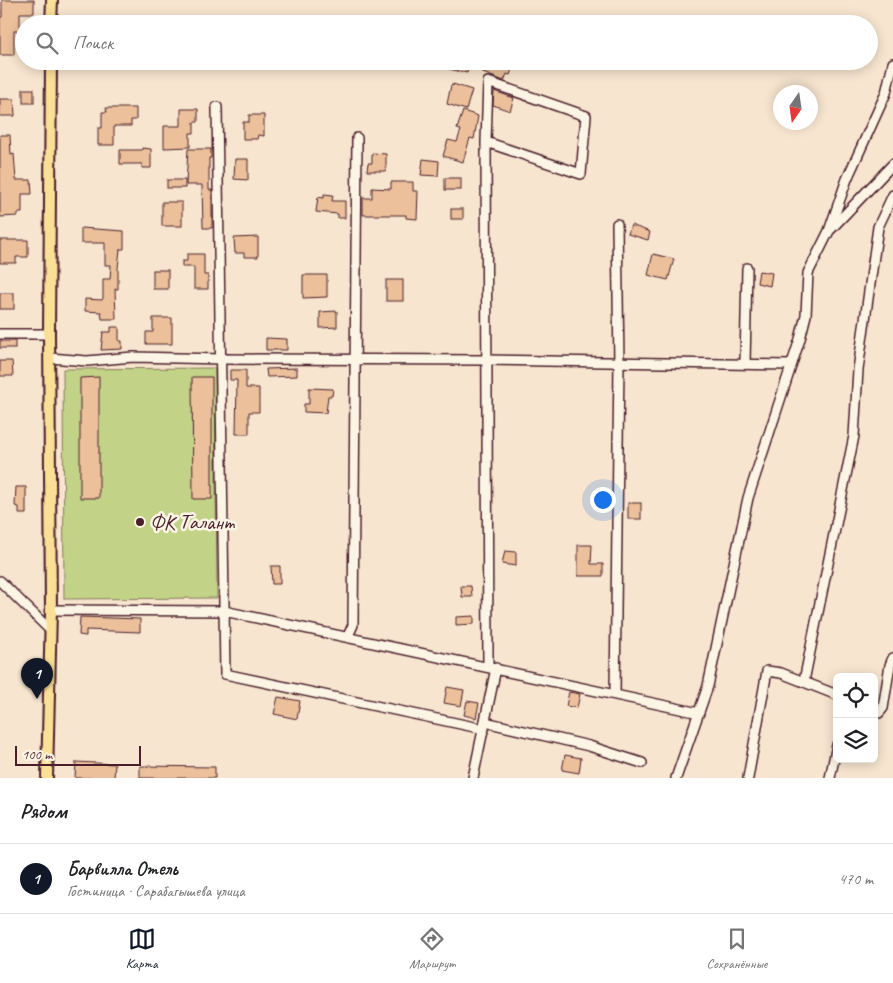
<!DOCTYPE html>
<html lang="ru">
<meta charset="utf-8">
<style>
body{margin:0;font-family:Caveat,sans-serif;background:#f6f6f6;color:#202124}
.controls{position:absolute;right:15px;bottom:15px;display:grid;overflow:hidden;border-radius:8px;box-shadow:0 2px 12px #0003}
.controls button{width:45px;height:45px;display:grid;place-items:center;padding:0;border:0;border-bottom:1px solid #e0e0e0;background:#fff;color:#202124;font:25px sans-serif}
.compass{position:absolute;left:773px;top:85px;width:45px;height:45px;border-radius:50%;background:#fff;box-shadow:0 2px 12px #0003;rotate:193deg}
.scale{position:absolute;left:15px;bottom:12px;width:126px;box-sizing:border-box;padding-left:5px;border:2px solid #4a1f2b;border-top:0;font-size:14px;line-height:18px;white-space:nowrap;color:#4a1f2b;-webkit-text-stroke:4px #fcf5e5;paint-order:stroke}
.you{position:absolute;left:602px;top:499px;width:18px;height:18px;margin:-12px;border:4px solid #fff;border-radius:50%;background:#1a73e8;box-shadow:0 0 0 8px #1a73e833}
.badge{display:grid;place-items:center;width:32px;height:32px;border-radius:50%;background:#111827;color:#fff;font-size:16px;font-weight:700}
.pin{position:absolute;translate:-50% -41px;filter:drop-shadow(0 1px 2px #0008)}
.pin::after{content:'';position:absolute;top:26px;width:18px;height:15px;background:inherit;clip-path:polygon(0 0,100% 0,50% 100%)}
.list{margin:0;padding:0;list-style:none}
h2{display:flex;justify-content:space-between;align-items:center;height:65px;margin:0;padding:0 20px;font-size:21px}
h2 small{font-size:16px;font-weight:400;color:#757577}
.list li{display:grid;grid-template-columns:32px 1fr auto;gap:15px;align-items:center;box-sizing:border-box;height:70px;padding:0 20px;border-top:1px solid #e0e0e0}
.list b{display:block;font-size:19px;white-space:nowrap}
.list p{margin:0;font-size:16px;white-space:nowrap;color:#757577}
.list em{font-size:16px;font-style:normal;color:#757577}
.icon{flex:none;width:28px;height:28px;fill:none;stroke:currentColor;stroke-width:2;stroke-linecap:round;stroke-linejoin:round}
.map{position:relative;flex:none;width:893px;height:778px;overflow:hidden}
.search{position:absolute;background:#fff;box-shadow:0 2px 12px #0003;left:15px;right:15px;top:15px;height:55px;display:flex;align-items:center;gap:12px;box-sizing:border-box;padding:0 18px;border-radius:28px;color:#757577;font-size:19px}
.sheet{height:135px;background:#fff}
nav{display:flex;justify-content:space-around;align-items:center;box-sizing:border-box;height:70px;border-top:1px solid #e0e0e0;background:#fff;font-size:14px;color:#757577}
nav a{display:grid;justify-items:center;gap:2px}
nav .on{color:#111827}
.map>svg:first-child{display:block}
</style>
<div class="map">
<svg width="893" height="778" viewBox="0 0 893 778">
<rect width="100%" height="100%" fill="#f7e5cf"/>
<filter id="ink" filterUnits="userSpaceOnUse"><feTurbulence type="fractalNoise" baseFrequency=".02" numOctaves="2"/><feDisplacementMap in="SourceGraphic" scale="10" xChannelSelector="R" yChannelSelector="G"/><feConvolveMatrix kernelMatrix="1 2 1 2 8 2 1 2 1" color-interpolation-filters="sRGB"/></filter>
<g filter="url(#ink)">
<polygon fill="#c2d388" stroke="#86795a" points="215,368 217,598 64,599 63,369"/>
<g fill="#ebc09b" stroke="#4a1f2b">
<polygon points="2,0 34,0 34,13 20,13 20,31 14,31 14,55 0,55 0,17 2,17"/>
<polygon points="450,61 470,61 467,73 449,69"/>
<polygon points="494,61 500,61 513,66 510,75 507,74 504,81 483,73 487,62 493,64"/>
<polygon points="453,84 472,90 466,110 447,104 451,85 453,86"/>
<rect x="23" y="89" width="11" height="14"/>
<polygon points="494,91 514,98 510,111 493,105"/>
<polygon points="0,99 14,99 15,116 0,116"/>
<polygon points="106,108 136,108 136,120 131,120 131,126 114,126 114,145 98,145 98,128 102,128 102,112 107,112"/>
<polygon points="181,109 198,109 198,122 194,122 194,133 190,133 190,147 164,148 164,126 181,126"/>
<polygon points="463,111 478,116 474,139 470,138 463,162 443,156 448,140 457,142 461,130 457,129"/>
<polygon points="249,115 264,115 264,136 258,135 257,139 243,139 243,122 249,122"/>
<polygon points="0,135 10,135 11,155 14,154 16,180 31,180 32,194 22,194 22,213 18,213 18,216 0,217"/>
<polygon points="142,148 151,149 151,168 142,168 142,164 120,164 120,150 142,150"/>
<polygon points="188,149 211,149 211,158 209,158 209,190 212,190 212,228 203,228 202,185 186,185"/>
<polygon points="372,153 386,154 386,171 367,171 368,163 372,163"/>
<polygon points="235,159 248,159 248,180 234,179"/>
<polygon points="423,159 439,161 438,176 421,175"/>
<rect x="445" y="178" width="16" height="12"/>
<rect x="167" y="180" width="18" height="8"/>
<polygon points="391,182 413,182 413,191 418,191 417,219 406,218 406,215 363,215 363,198 372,198 372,188 391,189"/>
<polygon points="324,194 333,195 332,201 345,201 345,218 338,218 338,214 316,212 318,197 324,198"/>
<rect x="162" y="202" width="20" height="24"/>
<rect x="451" y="209" width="12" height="10"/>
<polygon points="631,225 650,232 648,240 628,234"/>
<polygon points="81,228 124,231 124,249 120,249 118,268 118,289 115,289 116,319 102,319 101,312 85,311 85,299 102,300 103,298 103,279 110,279 111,265 105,265 105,243 81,243"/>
<polygon points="258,237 258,257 244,257 244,253 235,253 234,238"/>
<polygon points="0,240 28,240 28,257 16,257 16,263 0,263"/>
<polygon points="187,254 204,254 204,275 208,275 208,289 194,289 194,267 182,267 182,261 187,261"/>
<polygon points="653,254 674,259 668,280 648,275"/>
<rect x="153" y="270" width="15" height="19"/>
<polygon points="759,271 772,273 770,286 757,283"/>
<polygon points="303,275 327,275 327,297 303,298"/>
<rect x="386" y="280" width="17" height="21"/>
<rect x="0" y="293" width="14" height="16"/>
<polygon points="337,311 337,327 320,328 320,312"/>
<polygon points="153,318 172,318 172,344 146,344 146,332 153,332"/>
<polygon points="111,327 119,327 119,341 122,341 122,349 101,350 103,332 111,332"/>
<polygon points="266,338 287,339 287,350 266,350"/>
<rect x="0" y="341" width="15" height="7"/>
<polygon points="0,361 12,361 13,376 0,376"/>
<polygon points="297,368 297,376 267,377 266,369"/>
<polygon points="230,370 246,370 246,388 259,388 259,412 249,412 249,434 236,434 237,380 230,380"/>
<polygon points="99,377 99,498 80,498 80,378"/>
<polygon points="192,377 212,377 212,499 193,499"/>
<polygon points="309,388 333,389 332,396 328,396 326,413 304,412 304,404 309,404"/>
<polygon points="16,487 26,487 26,514 19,514 19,507 15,506"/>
<rect x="628" y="503" width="13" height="16"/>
<polygon points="578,545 592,545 591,564 603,564 603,576 578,576"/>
<polygon points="505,551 516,552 516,566 502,564"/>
<polygon points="271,566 280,566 280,584 272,584"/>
<polygon points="461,586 471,586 472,597 462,597"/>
<polygon points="474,616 474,624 456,625 456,617"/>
<polygon points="80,617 140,619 140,632 86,630 86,636 79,635"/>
<polygon points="447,687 464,690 461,706 444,703"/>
<polygon points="569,692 580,694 577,708 566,706"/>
<polygon points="278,697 300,701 297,719 274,714"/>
<polygon points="467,701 479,703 476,718 464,715"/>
<polygon points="565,755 581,758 579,773 562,770"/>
<polygon points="76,762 115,764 114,778 75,778"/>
<polygon points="140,766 215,767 215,778 140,778"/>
</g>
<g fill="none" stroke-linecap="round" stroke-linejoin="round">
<g stroke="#4a1f2b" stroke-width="12">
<g id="minor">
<polyline points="217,107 225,674 484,729"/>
<polyline points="486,142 581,174 586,116 488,82 486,142 488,666"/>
<polyline points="831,229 893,164"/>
<polyline points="0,334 49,334"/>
<polyline points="50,358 87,361 133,357 222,359 486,360 791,365"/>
<polyline points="745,364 747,268"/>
<polyline points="0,581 50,630"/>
<polyline points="51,610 224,611 699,713"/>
<polyline points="348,636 353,625 357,138"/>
<polyline points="804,681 854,436 858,370 878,227 893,195"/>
<polyline points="615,694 619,363 617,224"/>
<polyline points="874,713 879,713 883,708 890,665 893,658"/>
<polyline points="485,722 589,746 642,763"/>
<polyline points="473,778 496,668"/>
<polyline points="676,778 708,686 748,498 800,339 806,315 808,273 829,231 847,179 886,93 893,63"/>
<polyline points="748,778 767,671 781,673 837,695"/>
<polyline points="830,778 837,745"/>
</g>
</g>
<g stroke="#4a1f2b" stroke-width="14">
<g id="major">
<polyline points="51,24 52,0"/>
<polyline points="47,778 51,610 49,334 51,61"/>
</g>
</g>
<use href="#minor" stroke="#fcf5e5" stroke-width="9"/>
<use href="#major" stroke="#fadf96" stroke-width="10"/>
</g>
</g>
<circle fill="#4a1f2b" stroke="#fcf5e5" stroke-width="2" cx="140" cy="522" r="5"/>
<g text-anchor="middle" stroke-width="5" stroke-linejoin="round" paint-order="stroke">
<g font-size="21" fill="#4a1f2b" stroke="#fcf5e5" text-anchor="start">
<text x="150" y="529">ФК Талант</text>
</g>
</g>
</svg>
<div class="controls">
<button><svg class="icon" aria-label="locate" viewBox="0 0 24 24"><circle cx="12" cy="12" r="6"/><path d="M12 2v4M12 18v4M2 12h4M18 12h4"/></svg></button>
<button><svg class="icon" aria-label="layers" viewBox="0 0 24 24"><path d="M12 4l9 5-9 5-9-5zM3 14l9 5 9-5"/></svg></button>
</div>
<svg class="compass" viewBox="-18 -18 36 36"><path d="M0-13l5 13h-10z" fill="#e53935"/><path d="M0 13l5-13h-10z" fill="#757577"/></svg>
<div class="scale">100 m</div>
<div class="you"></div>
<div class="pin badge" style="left:37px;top:699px">1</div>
<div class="search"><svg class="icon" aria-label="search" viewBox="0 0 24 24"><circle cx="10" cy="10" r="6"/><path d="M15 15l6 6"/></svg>Поиск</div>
</div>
<section class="sheet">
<h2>Рядом<small></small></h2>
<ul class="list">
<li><span class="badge">1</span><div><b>Барвилла Отель</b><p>Гостиница · Сарабагышева улица</p></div><em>470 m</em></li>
</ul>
</section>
<nav>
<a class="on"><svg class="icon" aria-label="map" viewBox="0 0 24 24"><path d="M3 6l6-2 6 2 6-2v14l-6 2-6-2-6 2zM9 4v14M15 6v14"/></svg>Карта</a>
<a><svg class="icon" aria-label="directions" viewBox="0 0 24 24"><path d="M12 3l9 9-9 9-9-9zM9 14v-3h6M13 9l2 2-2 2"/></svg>Маршрут</a>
<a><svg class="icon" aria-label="saved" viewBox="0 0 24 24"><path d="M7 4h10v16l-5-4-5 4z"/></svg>Сохранённые</a>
</nav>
